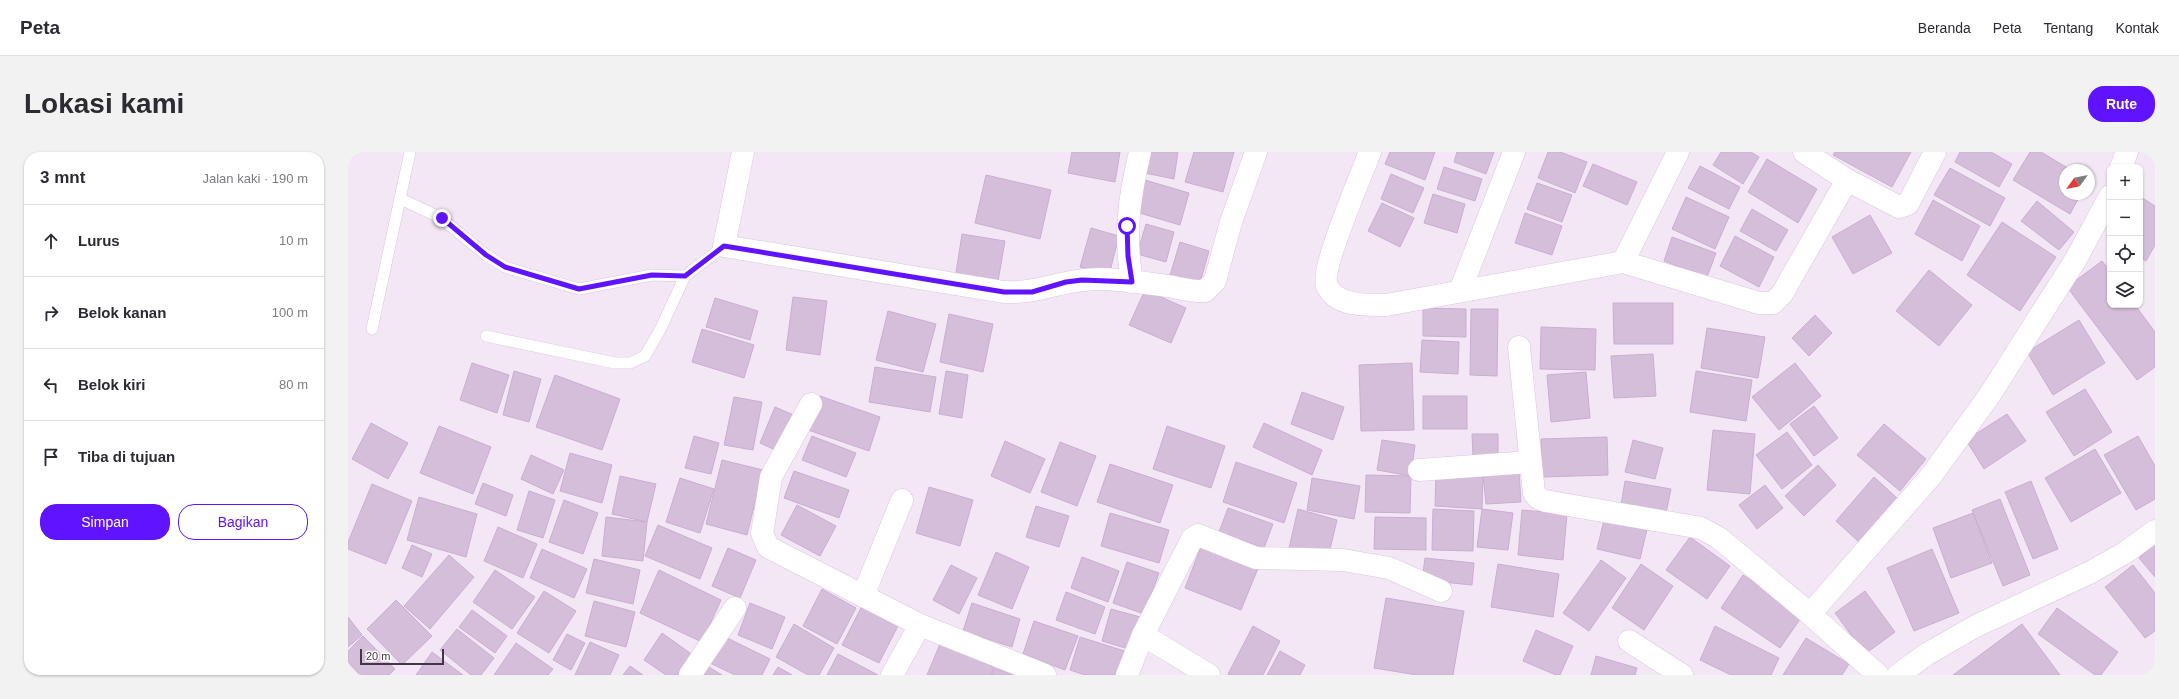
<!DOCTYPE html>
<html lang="id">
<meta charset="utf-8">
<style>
body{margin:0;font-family:Helvetica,sans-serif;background:#f2f2f3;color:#2b2b33}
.controls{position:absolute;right:12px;top:12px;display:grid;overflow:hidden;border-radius:8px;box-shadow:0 1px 3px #0004}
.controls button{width:36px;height:36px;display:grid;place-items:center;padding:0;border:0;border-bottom:1px solid #e1e1e2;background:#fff;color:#2b2b33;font:20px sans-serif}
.compass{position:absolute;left:1711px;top:12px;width:36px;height:36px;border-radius:50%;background:#fff;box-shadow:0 1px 3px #0004;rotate:237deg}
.scale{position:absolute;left:12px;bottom:10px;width:84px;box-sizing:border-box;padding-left:4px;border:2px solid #443548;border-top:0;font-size:11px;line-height:14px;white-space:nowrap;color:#443548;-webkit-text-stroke:3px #fff;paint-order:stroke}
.stop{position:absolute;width:12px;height:12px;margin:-9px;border:3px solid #5f13ff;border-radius:50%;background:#fff}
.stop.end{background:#5f13ff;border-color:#fff;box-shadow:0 1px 4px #0008}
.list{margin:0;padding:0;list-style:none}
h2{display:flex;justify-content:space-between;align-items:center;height:52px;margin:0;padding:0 16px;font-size:17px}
h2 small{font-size:13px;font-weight:400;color:#7c7c81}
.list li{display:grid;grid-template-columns:26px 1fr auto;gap:12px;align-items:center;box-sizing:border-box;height:72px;padding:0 16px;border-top:1px solid #e1e1e2}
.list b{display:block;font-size:15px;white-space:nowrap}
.list em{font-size:13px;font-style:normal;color:#7c7c81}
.actions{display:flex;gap:8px;padding:12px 16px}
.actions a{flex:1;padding:9px 0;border:1px solid #5f13ff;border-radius:16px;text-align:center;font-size:14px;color:#5f13ff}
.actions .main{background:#5f13ff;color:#fff}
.icon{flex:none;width:22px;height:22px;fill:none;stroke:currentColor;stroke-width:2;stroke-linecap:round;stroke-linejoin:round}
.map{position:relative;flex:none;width:1807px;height:523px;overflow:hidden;border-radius:16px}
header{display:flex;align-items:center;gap:24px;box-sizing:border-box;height:56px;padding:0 20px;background:#fff;border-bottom:1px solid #e1e1e2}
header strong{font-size:19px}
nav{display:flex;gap:22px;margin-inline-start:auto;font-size:14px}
.intro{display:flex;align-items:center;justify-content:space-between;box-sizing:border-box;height:96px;padding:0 24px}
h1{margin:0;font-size:28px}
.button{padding:10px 18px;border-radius:16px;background:#5f13ff;color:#fff;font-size:14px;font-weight:700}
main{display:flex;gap:24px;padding:0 24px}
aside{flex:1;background:#fff;border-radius:16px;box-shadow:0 1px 3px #0004}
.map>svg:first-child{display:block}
</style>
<header>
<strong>Peta</strong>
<nav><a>Beranda</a><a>Peta</a><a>Tentang</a><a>Kontak</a></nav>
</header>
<div class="intro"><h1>Lokasi kami</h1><a class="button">Rute</a></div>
<main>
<aside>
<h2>3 mnt<small>Jalan kaki · 190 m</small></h2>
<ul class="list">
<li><svg class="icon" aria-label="ahead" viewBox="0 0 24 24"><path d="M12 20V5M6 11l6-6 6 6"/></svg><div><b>Lurus</b></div><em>10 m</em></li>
<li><svg class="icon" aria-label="right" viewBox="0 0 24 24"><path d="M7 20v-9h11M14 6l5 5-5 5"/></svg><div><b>Belok kanan</b></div><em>100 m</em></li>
<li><svg class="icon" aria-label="left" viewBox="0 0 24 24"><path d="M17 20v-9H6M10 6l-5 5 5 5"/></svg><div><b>Belok kiri</b></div><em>80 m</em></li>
<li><svg class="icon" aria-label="arrive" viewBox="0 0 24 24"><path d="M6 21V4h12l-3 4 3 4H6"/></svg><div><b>Tiba di tujuan</b></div></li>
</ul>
<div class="actions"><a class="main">Simpan</a><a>Bagikan</a></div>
</aside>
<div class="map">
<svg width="1807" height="523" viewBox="0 0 1807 523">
<rect width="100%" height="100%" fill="#f3e7f5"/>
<g fill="#d4beda" stroke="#cbadd3">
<polygon points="724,0 772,0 767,30 720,21"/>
<polygon points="801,0 830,0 826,27 797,21"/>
<polygon points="846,0 886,0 875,40 837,30"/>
<polygon points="1042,0 1087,0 1077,28 1037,12"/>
<polygon points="1109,0 1146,0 1138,22 1106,10"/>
<polygon points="1200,0 1212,0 1239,10 1227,41 1190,26"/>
<polygon points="1373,0 1403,0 1411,5 1395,32 1365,13"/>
<polygon points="1487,0 1563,0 1544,35 1485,3"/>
<polygon points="1612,0 1643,0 1664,12 1651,35 1607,10"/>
<polygon points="1682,0 1693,0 1723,18 1717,18 1717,42 1733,42 1722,62 1665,28"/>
<polygon points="1419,7 1469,37 1450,71 1400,40"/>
<polygon points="1245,12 1289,30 1279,53 1235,34"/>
<polygon points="1352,14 1392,35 1381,57 1340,36"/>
<polygon points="1096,15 1134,27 1127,49 1089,37"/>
<polygon points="1602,16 1657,46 1642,74 1586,43"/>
<polygon points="1043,22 1076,36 1065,61 1033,47"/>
<polygon points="638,23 703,38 692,87 627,71"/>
<polygon points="797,28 841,41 832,73 788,60"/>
<polygon points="1189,31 1224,43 1214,70 1179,57"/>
<polygon points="1085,42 1117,52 1109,81 1076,71"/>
<polygon points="1338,45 1381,65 1367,97 1324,77"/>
<polygon points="1793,45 1807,54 1807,93 1798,109 1792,105"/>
<polygon points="1585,48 1632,74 1614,109 1567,82"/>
<polygon points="1689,49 1726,80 1711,98 1673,69"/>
<polygon points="1034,51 1066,66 1052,95 1020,79"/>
<polygon points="1404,57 1440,78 1428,99 1392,79"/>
<polygon points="1177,61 1214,74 1204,103 1167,91"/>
<polygon points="1522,63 1544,101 1505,122 1484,85"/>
<polygon points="1654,70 1708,105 1672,159 1619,123"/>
<polygon points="798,72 826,80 818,110 789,102"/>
<polygon points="743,76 771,84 761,123 732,115"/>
<polygon points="614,82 657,89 649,135 607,127"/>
<polygon points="1387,84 1426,105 1411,135 1372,114"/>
<polygon points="1324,85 1368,101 1359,125 1316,109"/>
<polygon points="832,90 861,99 850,138 820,130"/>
<polygon points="1754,109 1762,119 1762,153 1787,153 1807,180 1807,215 1789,228 1719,135"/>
<polygon points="1581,118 1624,153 1591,194 1548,159"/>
<polygon points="797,138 838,156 823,191 781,173"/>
<polygon points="445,145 479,149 472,203 438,198"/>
<polygon points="367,146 410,159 402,188 358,175"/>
<polygon points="1265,151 1325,151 1325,192 1266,192"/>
<polygon points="1075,156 1118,157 1118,185 1075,184"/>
<polygon points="1123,157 1150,157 1149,224 1122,223"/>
<polygon points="540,159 588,172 575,220 528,208"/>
<polygon points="601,162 645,172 635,220 592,210"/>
<polygon points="1467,163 1484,181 1461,204 1444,186"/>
<polygon points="1731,168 1757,211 1705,243 1679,200"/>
<polygon points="1193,175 1248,177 1247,218 1192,217"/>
<polygon points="1359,176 1417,185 1410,226 1353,216"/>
<polygon points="354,177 406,193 396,226 344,210"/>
<polygon points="1074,188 1111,190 1110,222 1072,220"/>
<polygon points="1305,202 1308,244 1266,246 1263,204"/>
<polygon points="124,211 161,223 149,261 112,248"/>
<polygon points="1064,211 1066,278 1013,279 1011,213"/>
<polygon points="1447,211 1473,244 1431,278 1404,245"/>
<polygon points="527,215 588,225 582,260 521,250"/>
<polygon points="166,219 193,227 181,270 155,263"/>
<polygon points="598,219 620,223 614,266 591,262"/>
<polygon points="1348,219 1404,228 1398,269 1342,260"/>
<polygon points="1238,220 1242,266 1203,270 1199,223"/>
<polygon points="207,223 272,247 254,298 188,275"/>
<polygon points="1737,237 1764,280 1726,304 1698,260"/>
<polygon points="954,240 996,255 985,288 943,272"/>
<polygon points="472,244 532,265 521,299 460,278"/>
<rect x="1075" y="244" width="44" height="33"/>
<polygon points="386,245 414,250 405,298 376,293"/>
<polygon points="1466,254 1490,286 1466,304 1442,272"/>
<polygon points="427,255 448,264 432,300 412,291"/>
<polygon points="1659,262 1678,289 1636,317 1618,288"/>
<polygon points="23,271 60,291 40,327 4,307"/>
<polygon points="916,271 974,298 964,323 905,295"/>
<polygon points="1536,272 1578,307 1552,339 1509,303"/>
<polygon points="91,274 143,295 125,342 72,321"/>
<polygon points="819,274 877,294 863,336 805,317"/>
<polygon points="1365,278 1407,282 1402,342 1359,338"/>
<polygon points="1439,280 1464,313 1434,337 1408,303"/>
<polygon points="1124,282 1150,282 1150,304 1125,304"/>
<polygon points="346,284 371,291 363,322 337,316"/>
<polygon points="464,284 508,301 498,325 454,308"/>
<polygon points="1790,284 1807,314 1807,347 1788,358 1756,303"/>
<polygon points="1259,285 1260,323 1194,325 1193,287"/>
<polygon points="1034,288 1067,293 1063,324 1029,318"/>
<polygon points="1285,288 1315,296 1307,327 1277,320"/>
<polygon points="657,289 697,307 682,341 643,324"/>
<polygon points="712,290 748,304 729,354 693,340"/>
<polygon points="1747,297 1773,341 1723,370 1697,326"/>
<polygon points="222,301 264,313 254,351 212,339"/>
<polygon points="183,303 216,318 205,342 173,327"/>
<polygon points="374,308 415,318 399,383 358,372"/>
<polygon points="888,310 949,331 936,371 875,350"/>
<polygon points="762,312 825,333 812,371 749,350"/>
<polygon points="1470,313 1488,333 1456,364 1437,344"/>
<polygon points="446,319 501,338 491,366 436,346"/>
<polygon points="1171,320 1173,350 1138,352 1135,323"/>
<polygon points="1088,321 1135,323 1134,357 1087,354"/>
<polygon points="1018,323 1063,324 1062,361 1017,360"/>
<polygon points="272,324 308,332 299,370 264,362"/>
<polygon points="1526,325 1549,346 1511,390 1488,369"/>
<polygon points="332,326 366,337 352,381 318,370"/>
<polygon points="964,326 1012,334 1006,367 959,358"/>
<polygon points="1277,329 1323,337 1318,361 1273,353"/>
<polygon points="1683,329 1710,397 1685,407 1657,340"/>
<polygon points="135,331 165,343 158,364 127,352"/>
<polygon points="24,332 64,349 38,412 0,397 0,390"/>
<polygon points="1417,333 1435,356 1409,377 1391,353"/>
<polygon points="581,335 625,348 612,394 568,381"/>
<polygon points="181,339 207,348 195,386 169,378"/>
<polygon points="71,345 129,362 118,405 59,388"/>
<polygon points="1652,347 1682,423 1655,434 1624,358"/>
<polygon points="216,348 250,361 235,402 201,390"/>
<polygon points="449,353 488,374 472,404 433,383"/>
<polygon points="688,354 721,364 711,395 678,385"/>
<polygon points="880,356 925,372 916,396 871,380"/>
<polygon points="950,357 989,368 980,406 941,396"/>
<polygon points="1085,357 1126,359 1125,399 1084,398"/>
<polygon points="1134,357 1165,361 1160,398 1129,395"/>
<polygon points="1174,358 1219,362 1215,408 1170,403"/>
<polygon points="762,361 821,378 811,411 753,394"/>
<polygon points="1625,361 1644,411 1603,426 1585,376"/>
<polygon points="1257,364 1300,373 1292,407 1249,397"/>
<polygon points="258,365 299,370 295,409 254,404"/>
<polygon points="1027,365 1078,366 1078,398 1026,397"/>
<polygon points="310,373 364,396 352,427 297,404"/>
<polygon points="150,375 189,392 175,426 136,409"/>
<polygon points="1342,385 1382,414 1359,447 1318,418"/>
<polygon points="854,392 911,414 893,458 837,436"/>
<polygon points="1807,392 1807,425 1791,406"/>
<polygon points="64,393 84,402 74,425 54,416"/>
<polygon points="380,396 408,408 392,446 364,434"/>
<polygon points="194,397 239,417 226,446 182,426"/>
<polygon points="1584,397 1611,461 1566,479 1539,416"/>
<polygon points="648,400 681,415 664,457 630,443"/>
<polygon points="101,403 126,425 82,477 56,454"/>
<polygon points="734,405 771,419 760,450 723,436"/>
<polygon points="1077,406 1126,411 1124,433 1074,428"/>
<polygon points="246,407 292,418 285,452 238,441"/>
<polygon points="1253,408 1278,426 1241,479 1215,461"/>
<polygon points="779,410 811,421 796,462 765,451"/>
<polygon points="1150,412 1211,422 1205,465 1143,455"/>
<polygon points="1293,412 1325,434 1296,478 1264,456"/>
<polygon points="603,413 629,426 611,462 585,448"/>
<polygon points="1785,413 1807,441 1807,479 1797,486 1757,435"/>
<polygon points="147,418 187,445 164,477 125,450"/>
<polygon points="311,418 373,448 354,490 292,461"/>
<polygon points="1395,423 1455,463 1432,496 1373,456"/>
<polygon points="474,437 508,456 489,492 455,474"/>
<polygon points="196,439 228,459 201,501 169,481"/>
<polygon points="1517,439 1547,480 1517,502 1487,461"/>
<polygon points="718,440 757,455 747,482 708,468"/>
<polygon points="1038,446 1116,459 1105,523 1069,523 1026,516"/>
<polygon points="48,448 84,484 54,513 19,477"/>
<polygon points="246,449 287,460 278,495 237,484"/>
<polygon points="402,451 437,465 424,497 390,483"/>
<polygon points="624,451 672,467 664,495 615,479"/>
<polygon points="514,454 551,472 531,511 494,493"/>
<polygon points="1709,456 1770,500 1753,523 1747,523 1690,482"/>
<polygon points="763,457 796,466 787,499 754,489"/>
<polygon points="124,458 159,484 147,501 111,475"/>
<polygon points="0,465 14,483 0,495"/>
<polygon points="686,469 730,484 717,518 675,502"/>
<polygon points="446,472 486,496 471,523 460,523 428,505"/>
<polygon points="1674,472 1712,523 1605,523"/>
<polygon points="905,474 932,489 915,523 881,523 880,522"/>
<polygon points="1367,474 1431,506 1423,523 1383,523 1352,508"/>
<polygon points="109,477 146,506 133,523 123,523 92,498"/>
<polygon points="1188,478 1225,494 1212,523 1208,523 1175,509"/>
<polygon points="314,481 349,506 337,523 318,523 296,508"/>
<polygon points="219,482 237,491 223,518 205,508"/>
<polygon points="373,483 422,507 414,523 387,523 360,510"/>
<polygon points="15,484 47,517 41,523 12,523 0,510 0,499"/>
<polygon points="732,485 783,501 776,523 737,523 722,518"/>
<polygon points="1458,486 1501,512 1494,523 1435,523"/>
<polygon points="242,490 271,503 262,523 227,523"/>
<polygon points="168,491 205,517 200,523 146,523"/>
<polygon points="592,492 646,515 643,523 579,523"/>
<polygon points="932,499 957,513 952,523 919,523"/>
<polygon points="84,500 115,523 68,523"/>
<polygon points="490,502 530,523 479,523"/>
<polygon points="1248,504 1289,516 1287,523 1243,523"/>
<polygon points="356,512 374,523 349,523"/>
<polygon points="282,514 295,523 275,523"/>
<polygon points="430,515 444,523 425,523"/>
<polygon points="646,516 667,523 644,523"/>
</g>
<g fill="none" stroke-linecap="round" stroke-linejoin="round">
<g stroke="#dbc5df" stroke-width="12">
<g id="service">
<polyline points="53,47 93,66 138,103 157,115 231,137 304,123 337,124"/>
<polyline points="24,177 62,0"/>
<polyline points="138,184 267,211 282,211 297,204 312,178 337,124 376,94"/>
</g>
</g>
<g stroke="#dbc5df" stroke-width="23">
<g id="minor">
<path d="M395,0l-19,94 280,46c34,2 60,-13 94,-13 23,0 47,4 70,7 12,2 25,6 37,5l10,-10 16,-59 25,-70"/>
<path d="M1022,0c-8,21 -50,118 -43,134 10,21 40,19 59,19l237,-43 136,41h14l9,-9 65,-114"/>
<polyline points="1456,0 1499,28 1551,55 1560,52 1587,0"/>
<polyline points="1773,15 1779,0"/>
<polyline points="1275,110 1330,0"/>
<path d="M784,130c-8,-49 -3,-83 8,-130"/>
<polyline points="1112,139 1166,0"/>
<polyline points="1171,195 1186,341 1190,346 1197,349 1353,376 1371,386 1462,462 1530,523"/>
<polyline points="463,252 423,325 414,381 420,395 572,473 697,523"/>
<polyline points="1071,318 1182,310"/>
<polyline points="515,444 554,348"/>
<polyline points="1462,462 1583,324 1641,244 1728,107 1762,44"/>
<polyline points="795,483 861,523"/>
<polyline points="1281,489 1334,523"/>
<polyline points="342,523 387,456"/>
<polyline points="544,523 572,473"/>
<polyline points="779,523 795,483 844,387 850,383 908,406 995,408 1041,416 1093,439"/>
<polyline points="1550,523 1579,502 1628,474 1743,420 1778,400 1807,379"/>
</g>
</g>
<use href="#service" stroke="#fff" stroke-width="11"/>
<use href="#minor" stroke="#fff" stroke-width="22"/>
</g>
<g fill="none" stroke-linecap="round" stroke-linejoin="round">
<polyline stroke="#5f13ff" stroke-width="5" points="94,66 138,103 157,115 231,137 304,123 337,124 376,94 656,140 684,140 718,130 734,128 784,130 780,104 779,74"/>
</g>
</svg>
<div class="controls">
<button>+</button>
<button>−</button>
<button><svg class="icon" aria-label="locate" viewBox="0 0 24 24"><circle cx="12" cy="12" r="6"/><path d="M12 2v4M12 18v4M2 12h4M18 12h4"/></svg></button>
<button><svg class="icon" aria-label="layers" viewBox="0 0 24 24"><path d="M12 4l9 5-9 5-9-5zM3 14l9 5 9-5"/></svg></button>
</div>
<svg class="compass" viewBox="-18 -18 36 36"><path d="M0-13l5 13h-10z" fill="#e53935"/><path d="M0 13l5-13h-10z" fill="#7c7c81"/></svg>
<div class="scale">20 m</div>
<div class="stop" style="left:779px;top:74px"></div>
<div class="stop end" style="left:94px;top:66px"></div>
</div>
</main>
